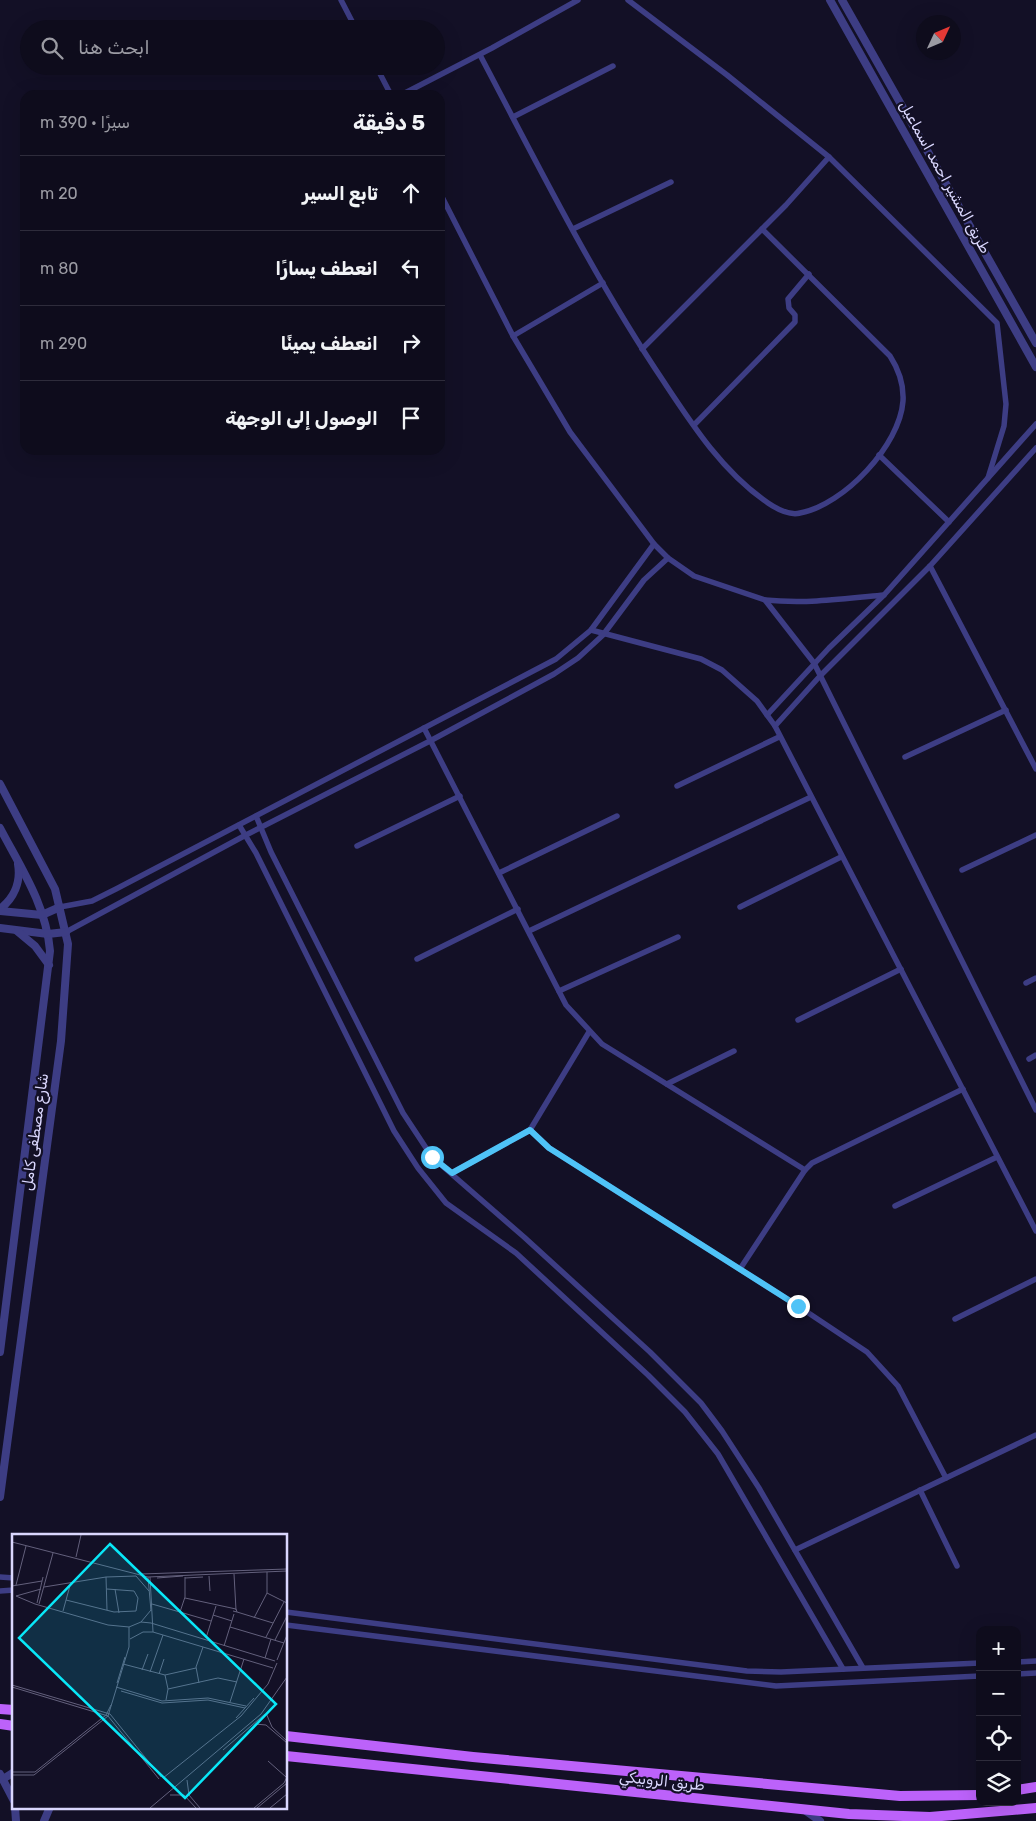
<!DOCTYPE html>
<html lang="ar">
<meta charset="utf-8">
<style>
body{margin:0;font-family:Rubik,Cairo,sans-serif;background:#1c1a29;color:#f1f3f6;direction:rtl}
.controls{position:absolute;right:15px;bottom:15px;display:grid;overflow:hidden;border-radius:10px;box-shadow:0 5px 20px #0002}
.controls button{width:45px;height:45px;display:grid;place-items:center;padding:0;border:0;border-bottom:1px solid #2e2c3b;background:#0e0c1c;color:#f1f3f6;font:25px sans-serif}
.compass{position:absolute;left:916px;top:15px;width:45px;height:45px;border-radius:50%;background:#0e0c1c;box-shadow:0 5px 20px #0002;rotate:46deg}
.stop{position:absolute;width:15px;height:15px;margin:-11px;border:4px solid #4fc3f7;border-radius:50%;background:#fff}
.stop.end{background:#4fc3f7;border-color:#fff;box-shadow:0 1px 5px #0008}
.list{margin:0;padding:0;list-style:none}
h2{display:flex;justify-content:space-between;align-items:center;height:65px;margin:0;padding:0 20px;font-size:21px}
h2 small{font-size:16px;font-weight:400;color:#9b9ba3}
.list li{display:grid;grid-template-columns:32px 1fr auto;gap:15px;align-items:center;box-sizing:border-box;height:75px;padding:0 20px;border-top:1px solid #2e2c3b}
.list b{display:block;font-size:19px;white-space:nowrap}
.list em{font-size:16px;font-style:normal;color:#9b9ba3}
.icon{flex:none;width:28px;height:28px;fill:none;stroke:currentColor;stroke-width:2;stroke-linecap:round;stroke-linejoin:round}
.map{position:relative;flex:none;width:1036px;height:1821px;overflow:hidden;direction:ltr}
.search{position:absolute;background:#0e0c1c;box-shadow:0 5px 20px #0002;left:20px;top:20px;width:425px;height:55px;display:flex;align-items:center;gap:12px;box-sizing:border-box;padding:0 18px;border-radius:28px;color:#9b9ba3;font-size:19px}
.panel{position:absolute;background:#0e0c1c;box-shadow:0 5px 20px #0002;left:20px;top:90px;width:425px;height:365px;border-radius:15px;direction:rtl}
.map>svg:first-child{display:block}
</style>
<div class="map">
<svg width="1036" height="1821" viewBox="0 0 1036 1821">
<rect width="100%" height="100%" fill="#131026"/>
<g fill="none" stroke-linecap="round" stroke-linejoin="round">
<g stroke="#3d3d84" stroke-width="5.5">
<polyline points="341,0 356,29"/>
<polyline points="628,0 727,75 829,157 997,323 1006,404 1004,426 988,478"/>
<path d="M480,55c58,110 114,223 184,327 29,44 59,90 104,121 9,6 21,13 32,10 44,-8 100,-68 103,-112 1,-17 -4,-31 -13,-45l-128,-127"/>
<polyline points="376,66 391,95"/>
<polyline points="401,95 492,48 578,0"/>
<polyline points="513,117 613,66"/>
<polyline points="440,193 513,336 570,432 654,544 668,558 694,576 765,600 814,663 1036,1110"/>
<polyline points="573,229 671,182"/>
<polyline points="513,336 603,283"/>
<polyline points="642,349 786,205 829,157"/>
<polyline points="694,425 795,322 795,315 789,308 788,299 809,274"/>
<polyline points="879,455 949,522"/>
<polyline points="930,566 1036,769"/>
<path d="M765,600c41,4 78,-1 119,-5"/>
<polyline points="591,630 701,659 722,670 757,701 775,726 1036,1231"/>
<polyline points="767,715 829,648 884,595 1036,424"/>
<polyline points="775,726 820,676 930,566 1036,448"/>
<polyline points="424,728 566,1005 602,1044 805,1170"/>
<polyline points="905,757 1006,710"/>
<polyline points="677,786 779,737"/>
<polyline points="256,816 271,852 403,1113 432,1157 524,1237 650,1352 701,1403 722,1431 759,1488 863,1668"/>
<polyline points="239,825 256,853 394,1131 418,1168 446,1203 516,1253 648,1375 685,1412 718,1454 843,1669"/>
<polyline points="357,846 460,796"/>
<polyline points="962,870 1036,835"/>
<polyline points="499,873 617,816"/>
<polyline points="60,907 92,901 116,889 556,659 591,630 654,544"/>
<polyline points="740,907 841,857"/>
<polyline points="529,931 811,797"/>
<polyline points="66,932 244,836 430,741 554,674 578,658 603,635 644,580 668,558"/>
<polyline points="417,959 518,909"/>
<polyline points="1026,983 1036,978"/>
<polyline points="559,991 678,937"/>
<polyline points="798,1020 901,969"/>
<polyline points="1029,1059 1036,1055"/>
<polyline points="667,1084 734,1051"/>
<polyline points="530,1130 549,1148 798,1306 867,1352 898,1386 946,1478"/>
<polyline points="452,1173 530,1130 589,1032"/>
<polyline points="895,1206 997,1157"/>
<polyline points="740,1269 805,1170 812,1163 963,1089"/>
<polyline points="955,1319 1036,1279"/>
<polyline points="920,1490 957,1566"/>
<polyline points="795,1550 1036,1435"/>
<polyline points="0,1577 14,1578"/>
<polyline points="0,1591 14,1590"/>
<polyline points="286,1612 747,1671 781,1672 980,1663"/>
<polyline points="286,1625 776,1686 980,1676"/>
<polyline points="1017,1662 1036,1661"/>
<polyline points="1017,1674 1036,1673"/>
</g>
<g stroke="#3d3d84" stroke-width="8">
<polyline points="830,0 1036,367"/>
<polyline points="842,0 1036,343"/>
<polyline points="0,784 55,889 68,944 61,1041 0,1497"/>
<path d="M0,828c21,40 46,77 50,123l-50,401"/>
<path d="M0,909c14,-11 21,-27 18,-45"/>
<polyline points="0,911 42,915 60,907"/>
<polyline points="0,928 48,934 66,932"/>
<polyline points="17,931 35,946 49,965"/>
<polyline points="0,1774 14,1801"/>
<polyline points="3,1779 14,1772"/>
<polyline points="15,1807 16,1821"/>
<polyline points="806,1811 820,1821"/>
<polyline points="44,1821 50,1807"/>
</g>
<g stroke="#bc62fa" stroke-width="10">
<polyline points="0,1709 14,1710"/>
<polyline points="0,1724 14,1726"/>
<polyline points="286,1736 473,1757 900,1796 980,1795"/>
<polyline points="286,1756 849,1814 930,1817 1036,1808"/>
<polyline points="1017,1790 1036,1787"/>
</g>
</g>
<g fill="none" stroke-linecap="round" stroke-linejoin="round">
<polyline stroke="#4fc3f7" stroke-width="6" points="432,1157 452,1173 530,1130 549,1148 798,1306"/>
</g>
<g text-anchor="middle" stroke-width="4.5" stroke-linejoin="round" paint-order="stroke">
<g font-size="15" fill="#dad7fe" stroke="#131026">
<text transform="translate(945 177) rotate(61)" y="5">طريق المشير احمد اسماعيل</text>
<text transform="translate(35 1132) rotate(-82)" y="5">شارع مصطفى كامل</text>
<text transform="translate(662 1781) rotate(6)" y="5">طريق الروبيكي</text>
</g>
</g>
<g transform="translate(12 1534)">
<rect width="275" height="275" fill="#131026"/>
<path fill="none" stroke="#63607c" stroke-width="1" d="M0,8l136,35 139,-6M64,23l5,-22M129,40l146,-5M222,40l2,36M197,42l1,15M94,43l1,33M136,43l3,34M138,43l3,55M145,44l26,-2M173,44l18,-1M4,51l10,-39M0,52l30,-5M32,53l62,-10 30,-1 13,15M29,55l-25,7 19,8 73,21 21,2 12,-5 10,1 124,38M103,55l4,24M255,59l20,10M173,64l51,11 1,3 -4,-1M54,66l48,12 22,-1 2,-13 -4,-7 -27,-2M25,69l6,-26M27,70l14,-51M140,70l59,17M51,77l8,-29M168,78l5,-15v-20M225,78l36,11M201,81l19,6M242,84l13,-25v-21M129,88l10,-12M218,93l54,16M254,103l18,-35M194,104l10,-32M118,105l13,-7h10l120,36M263,106l12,-24M212,112l10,-32M253,124l6,-19M265,126l10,-25M111,130l42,11 31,-7M130,136l6,-16M138,138l13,-37M147,140l5,-15M153,141l3,14 -2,11M105,149l8,-26M187,149l-3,-16 7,-20M0,151l98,29 51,63M0,153l96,29 51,63M104,153l46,14 46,-3 38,8M156,155l50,-11 19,4M109,157l41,12 46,-3 37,8M218,168l14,-43M254,179l6,14 15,14M224,184l18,-20M243,190l11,1 21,18M211,216l42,-36M256,227l18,16M0,238h23l71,-57 5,-10M0,241h22l74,-59 21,-69v-20M151,244l78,-62 27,-32 9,-21M175,246l2,15 11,13M158,261h14l12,13M138,274l111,-94 26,-37M242,274l30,-25 3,-6M245,274l30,-25M258,274l17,-14"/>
<path fill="#09e7f7" fill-opacity="0.15" stroke="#09e7f7" stroke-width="2.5" d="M98,10l166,160 -91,94 -166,-160z"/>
<rect width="275" height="275" fill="none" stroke="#dad7fe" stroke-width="2.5"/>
</g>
</svg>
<div class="controls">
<button>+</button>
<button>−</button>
<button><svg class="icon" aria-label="locate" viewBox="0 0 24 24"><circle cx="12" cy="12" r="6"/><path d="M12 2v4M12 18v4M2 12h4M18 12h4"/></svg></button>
<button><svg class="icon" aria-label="layers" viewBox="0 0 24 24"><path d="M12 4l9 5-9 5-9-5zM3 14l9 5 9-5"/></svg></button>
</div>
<svg class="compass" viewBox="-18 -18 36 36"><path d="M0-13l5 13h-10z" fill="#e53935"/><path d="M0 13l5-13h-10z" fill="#9b9ba3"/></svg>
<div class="stop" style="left:432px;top:1157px"></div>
<div class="stop end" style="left:798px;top:1306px"></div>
<div class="search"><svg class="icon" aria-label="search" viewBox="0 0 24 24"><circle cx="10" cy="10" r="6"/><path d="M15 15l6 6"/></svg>ابحث هنا</div>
<section class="panel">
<h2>5 دقيقة<small>سيرًا · 390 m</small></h2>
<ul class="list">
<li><svg class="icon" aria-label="ahead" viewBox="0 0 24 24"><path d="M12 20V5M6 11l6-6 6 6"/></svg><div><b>تابع السير</b></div><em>20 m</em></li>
<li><svg class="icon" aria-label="left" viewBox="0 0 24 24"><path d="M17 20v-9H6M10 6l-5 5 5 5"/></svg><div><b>انعطف يسارًا</b></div><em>80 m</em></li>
<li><svg class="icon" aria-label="right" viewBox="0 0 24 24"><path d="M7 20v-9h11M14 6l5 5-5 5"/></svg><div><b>انعطف يمينًا</b></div><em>290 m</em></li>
<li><svg class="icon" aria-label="arrive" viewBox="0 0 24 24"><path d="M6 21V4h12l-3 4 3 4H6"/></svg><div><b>الوصول إلى الوجهة</b></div></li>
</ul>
</section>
</div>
